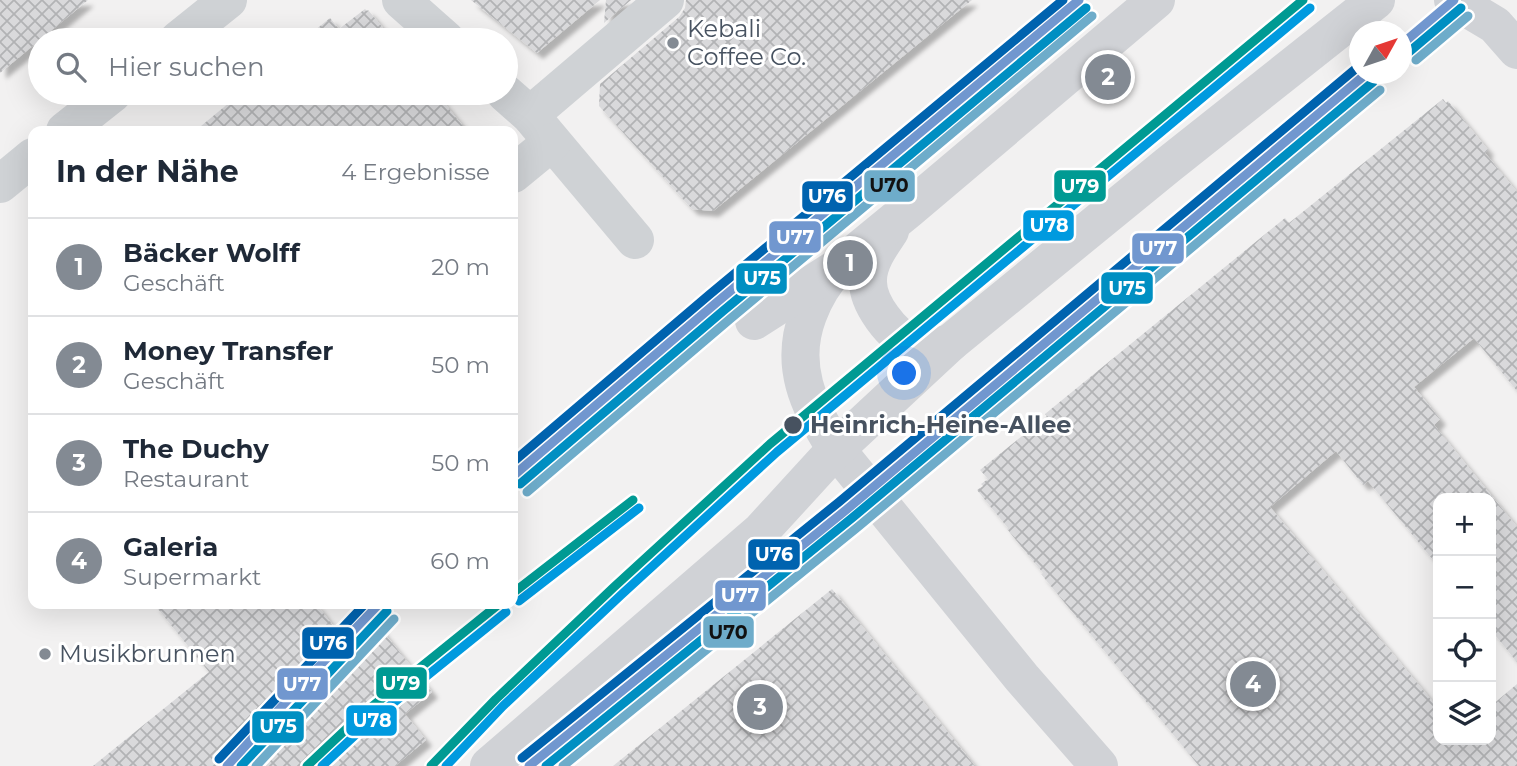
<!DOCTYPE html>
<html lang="de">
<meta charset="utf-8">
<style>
body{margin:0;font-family:Montserrat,sans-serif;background:#f2f2f3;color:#1f2937}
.controls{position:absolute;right:21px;bottom:21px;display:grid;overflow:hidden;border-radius:14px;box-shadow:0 7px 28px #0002}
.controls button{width:63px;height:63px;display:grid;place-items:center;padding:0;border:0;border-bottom:2px solid #e0e1e3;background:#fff;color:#1f2937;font:35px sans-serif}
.compass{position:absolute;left:1349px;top:21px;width:63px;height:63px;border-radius:50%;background:#fff;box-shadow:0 7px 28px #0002;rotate:50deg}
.you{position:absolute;left:905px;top:374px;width:24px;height:24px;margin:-18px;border:5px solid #fff;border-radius:50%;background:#1a73e8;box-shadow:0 0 0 10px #1a73e833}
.badge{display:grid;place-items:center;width:46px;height:46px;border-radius:50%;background:#838a93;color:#fff;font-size:23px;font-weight:700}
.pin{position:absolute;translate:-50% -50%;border:4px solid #fff;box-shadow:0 2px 7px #0006}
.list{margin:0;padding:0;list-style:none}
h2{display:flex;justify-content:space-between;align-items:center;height:91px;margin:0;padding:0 28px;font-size:30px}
h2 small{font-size:23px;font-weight:400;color:#747a83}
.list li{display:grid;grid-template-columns:46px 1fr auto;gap:21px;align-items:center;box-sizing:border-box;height:98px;padding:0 28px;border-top:2px solid #e0e1e3}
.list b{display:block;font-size:26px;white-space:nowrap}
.list p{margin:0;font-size:23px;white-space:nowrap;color:#747a83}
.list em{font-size:23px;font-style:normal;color:#747a83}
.icon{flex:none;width:38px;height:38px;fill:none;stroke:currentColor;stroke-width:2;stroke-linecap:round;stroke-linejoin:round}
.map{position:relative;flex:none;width:1517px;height:766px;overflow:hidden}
.search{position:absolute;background:#fff;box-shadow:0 7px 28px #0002;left:28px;top:28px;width:490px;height:77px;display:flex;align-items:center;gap:18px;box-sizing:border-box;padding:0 24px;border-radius:38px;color:#747a83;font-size:26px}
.panel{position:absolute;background:#fff;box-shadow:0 7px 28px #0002;left:28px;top:126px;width:490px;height:483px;border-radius:14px}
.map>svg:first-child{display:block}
</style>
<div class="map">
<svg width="1517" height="766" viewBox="0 0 1517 766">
<defs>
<pattern id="building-cross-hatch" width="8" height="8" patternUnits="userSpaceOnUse" patternTransform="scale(1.75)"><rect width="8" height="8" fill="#d9d9db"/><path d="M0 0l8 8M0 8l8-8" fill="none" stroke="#b2b3b5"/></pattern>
<filter id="shadow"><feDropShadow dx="6" dy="6" stdDeviation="2" flood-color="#0004"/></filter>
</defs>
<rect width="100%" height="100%" fill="#f2f1f1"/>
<g fill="url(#building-cross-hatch)" filter="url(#shadow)">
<polygon points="0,0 88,0 0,73"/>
<polygon points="471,0 600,0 537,53"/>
<polygon points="606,0 631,0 604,23"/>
<polygon points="686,0 972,0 713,211 692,209 599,106 600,84 679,17 685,8"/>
<polygon points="365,9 367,11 368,10 393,40 303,40 330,18 339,29"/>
<polygon points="241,93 436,93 467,131 195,131"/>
<polygon points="1443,99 1446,103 1448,101 1488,150 1485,153 1517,192 1517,391 1474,338 1414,387 1440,419 1434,425 1517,527 1517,662 1491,630 1491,498 1438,498 1438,566 1368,481 1363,485 1336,451 1270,507 1438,708 1438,740 1491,740 1491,706 1517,684 1517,766 1199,766 1041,574 1043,573 1007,529 1008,528 977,490 983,486 981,484 988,479 980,470 1047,416 1045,414 1285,218 1289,223"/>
<polygon points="832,589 975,766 613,766"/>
<polygon points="154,604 316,604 344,639 371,617 432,692 405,714 426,740 395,766 93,766 209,672"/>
</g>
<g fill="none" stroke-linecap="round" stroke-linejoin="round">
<g stroke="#cfd2d5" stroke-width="38">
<polyline points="401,0 446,40"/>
<polyline points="178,40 228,0"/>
<polyline points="505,93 530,115 635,240"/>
<polyline points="530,115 665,0"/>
<polyline points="65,131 113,93"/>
<polyline points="513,174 552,142"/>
<polyline points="0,184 33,157"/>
</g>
<g stroke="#d0d2d6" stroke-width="38">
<polyline points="1453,0 1495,25 1517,50"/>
<path d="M890,231c-10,15 -22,31 -22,49 -1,23 24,56 45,64 12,4 26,2 37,-1"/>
<path d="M837,268c-14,14 -22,28 -29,47 -19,50 0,91 28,134l186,229 77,88"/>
<polyline points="754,321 837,268 909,209 1156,0"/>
<polyline points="489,766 760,532 836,449 950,343 1168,165 1376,0"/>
</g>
<g stroke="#fff" stroke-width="14">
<g id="metro-1">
<polyline points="513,593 633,500"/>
<polyline points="307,766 359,717 499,604"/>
<polyline points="431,766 496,699 614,587 770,444 1303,0"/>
</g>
</g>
<g stroke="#fff" stroke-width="14">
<g id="metro-2">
<polyline points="519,601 639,508"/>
<polyline points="322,766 366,725 506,612"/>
<polyline points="446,766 503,706 621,595 777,452 1310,8"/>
</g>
</g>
<g stroke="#fff" stroke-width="14">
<g id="metro-3">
<polyline points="1402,44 1454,0"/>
<polyline points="513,476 716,303 1079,0"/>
<polyline points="227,766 306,680 379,604"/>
<polyline points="529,766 846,510 1366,74"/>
</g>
</g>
<g stroke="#fff" stroke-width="14">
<g id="metro-4">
<polyline points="1409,52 1461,8"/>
<polyline points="520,484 723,311 1086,8"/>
<polyline points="241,766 387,611"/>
<polyline points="546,766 852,518 1373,82"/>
</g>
</g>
<g stroke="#fff" stroke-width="14">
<g id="metro-5">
<polyline points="513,462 709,295 1063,0"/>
<polyline points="522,758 839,502 1359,66"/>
<polyline points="219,759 365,604"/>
</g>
</g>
<g stroke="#fff" stroke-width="14">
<g id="metro-6">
<polyline points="1416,60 1468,16"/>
<polyline points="527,492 730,319 1092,16"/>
<polyline points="256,766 394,619"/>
<polyline points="563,766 859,526 1380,90"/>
</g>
</g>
<use href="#metro-1" stroke="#009a93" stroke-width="9"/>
<use href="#metro-2" stroke="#009adf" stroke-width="9"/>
<use href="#metro-3" stroke="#7197cf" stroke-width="9"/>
<use href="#metro-4" stroke="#008fc2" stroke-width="9"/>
<use href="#metro-5" stroke="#0063af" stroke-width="9"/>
<use href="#metro-6" stroke="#6eacca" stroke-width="9"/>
</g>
<g fill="#838a93" stroke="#fff" stroke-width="2.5">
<circle cx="673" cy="43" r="7"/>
<circle cx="45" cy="654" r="7"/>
</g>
<circle fill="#475260" stroke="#fff" stroke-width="2.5" cx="793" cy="425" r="10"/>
<g text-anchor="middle" stroke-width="6" stroke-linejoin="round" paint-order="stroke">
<g font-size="24" fill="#475260" stroke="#fff" text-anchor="start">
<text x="687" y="37">Kebali<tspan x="687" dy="28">Coffee Co.</tspan></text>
<text x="59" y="662">Musikbrunnen</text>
</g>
<g font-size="24" font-weight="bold" fill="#475260" stroke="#fff" text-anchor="start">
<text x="810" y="433">Heinrich-Heine-Allee</text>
</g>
</g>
<g stroke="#fff" stroke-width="2.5">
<rect x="863" y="169" width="53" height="34" rx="7" fill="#6eacca"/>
<rect x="1053" y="169" width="54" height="34" rx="7" fill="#009a93"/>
<rect x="801" y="180" width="53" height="33" rx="7" fill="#0063af"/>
<rect x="1022" y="209" width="53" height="33" rx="7" fill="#009adf"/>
<rect x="768" y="220" width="54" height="34" rx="7" fill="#7197cf"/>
<rect x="1131" y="232" width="54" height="33" rx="7" fill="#7197cf"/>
<rect x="735" y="262" width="53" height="33" rx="7" fill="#008fc2"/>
<rect x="1100" y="271" width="54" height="34" rx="7" fill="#008fc2"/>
<rect x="747" y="538" width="54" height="33" rx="7" fill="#0063af"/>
<rect x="714" y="579" width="53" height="33" rx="7" fill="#7197cf"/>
<rect x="702" y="615" width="53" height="34" rx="7" fill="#6eacca"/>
<rect x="301" y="626" width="54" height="34" rx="7" fill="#0063af"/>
<rect x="375" y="666" width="53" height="34" rx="7" fill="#009a93"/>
<rect x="276" y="667" width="53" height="34" rx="7" fill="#7197cf"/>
<rect x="345" y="704" width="53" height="33" rx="7" fill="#009adf"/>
<rect x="251" y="710" width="54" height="34" rx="7" fill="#008fc2"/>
</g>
<g font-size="19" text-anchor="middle" font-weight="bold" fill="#fff">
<text x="1080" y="193">U79</text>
<text x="827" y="203">U76</text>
<text x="1049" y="232">U78</text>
<text x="795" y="244">U77</text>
<text x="1158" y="255">U77</text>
<text x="762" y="285">U75</text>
<text x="1127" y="295">U75</text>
<text x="774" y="561">U76</text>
<text x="740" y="602">U77</text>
<text x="328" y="650">U76</text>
<text x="401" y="690">U79</text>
<text x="302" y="691">U77</text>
<text x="372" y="727">U78</text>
<text x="278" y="733">U75</text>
</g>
<g font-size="19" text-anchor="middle" font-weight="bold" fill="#111">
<text x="889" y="192">U70</text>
<text x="728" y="639">U70</text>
</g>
</svg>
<div class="controls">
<button>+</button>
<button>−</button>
<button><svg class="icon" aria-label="locate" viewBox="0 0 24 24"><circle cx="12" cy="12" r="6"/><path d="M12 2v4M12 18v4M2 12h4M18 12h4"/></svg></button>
<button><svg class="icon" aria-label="layers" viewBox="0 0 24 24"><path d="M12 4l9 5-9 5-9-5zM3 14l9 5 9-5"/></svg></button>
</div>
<svg class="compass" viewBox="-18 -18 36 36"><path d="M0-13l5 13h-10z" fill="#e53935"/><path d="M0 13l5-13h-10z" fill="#747a83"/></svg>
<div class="you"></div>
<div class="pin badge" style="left:850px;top:263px">1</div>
<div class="pin badge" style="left:1108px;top:77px">2</div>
<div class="pin badge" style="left:760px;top:707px">3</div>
<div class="pin badge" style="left:1253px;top:684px">4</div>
<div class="search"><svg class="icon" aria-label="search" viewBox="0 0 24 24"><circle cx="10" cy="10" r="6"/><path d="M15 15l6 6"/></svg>Hier suchen</div>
<section class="panel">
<h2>In der Nähe<small>4 Ergebnisse</small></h2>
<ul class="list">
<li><span class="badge">1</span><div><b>Bäcker Wolff</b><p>Geschäft</p></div><em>20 m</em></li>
<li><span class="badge">2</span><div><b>Money Transfer</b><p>Geschäft</p></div><em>50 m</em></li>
<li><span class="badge">3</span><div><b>The Duchy</b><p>Restaurant</p></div><em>50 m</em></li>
<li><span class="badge">4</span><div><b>Galeria</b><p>Supermarkt</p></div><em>60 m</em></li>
</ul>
</section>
</div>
